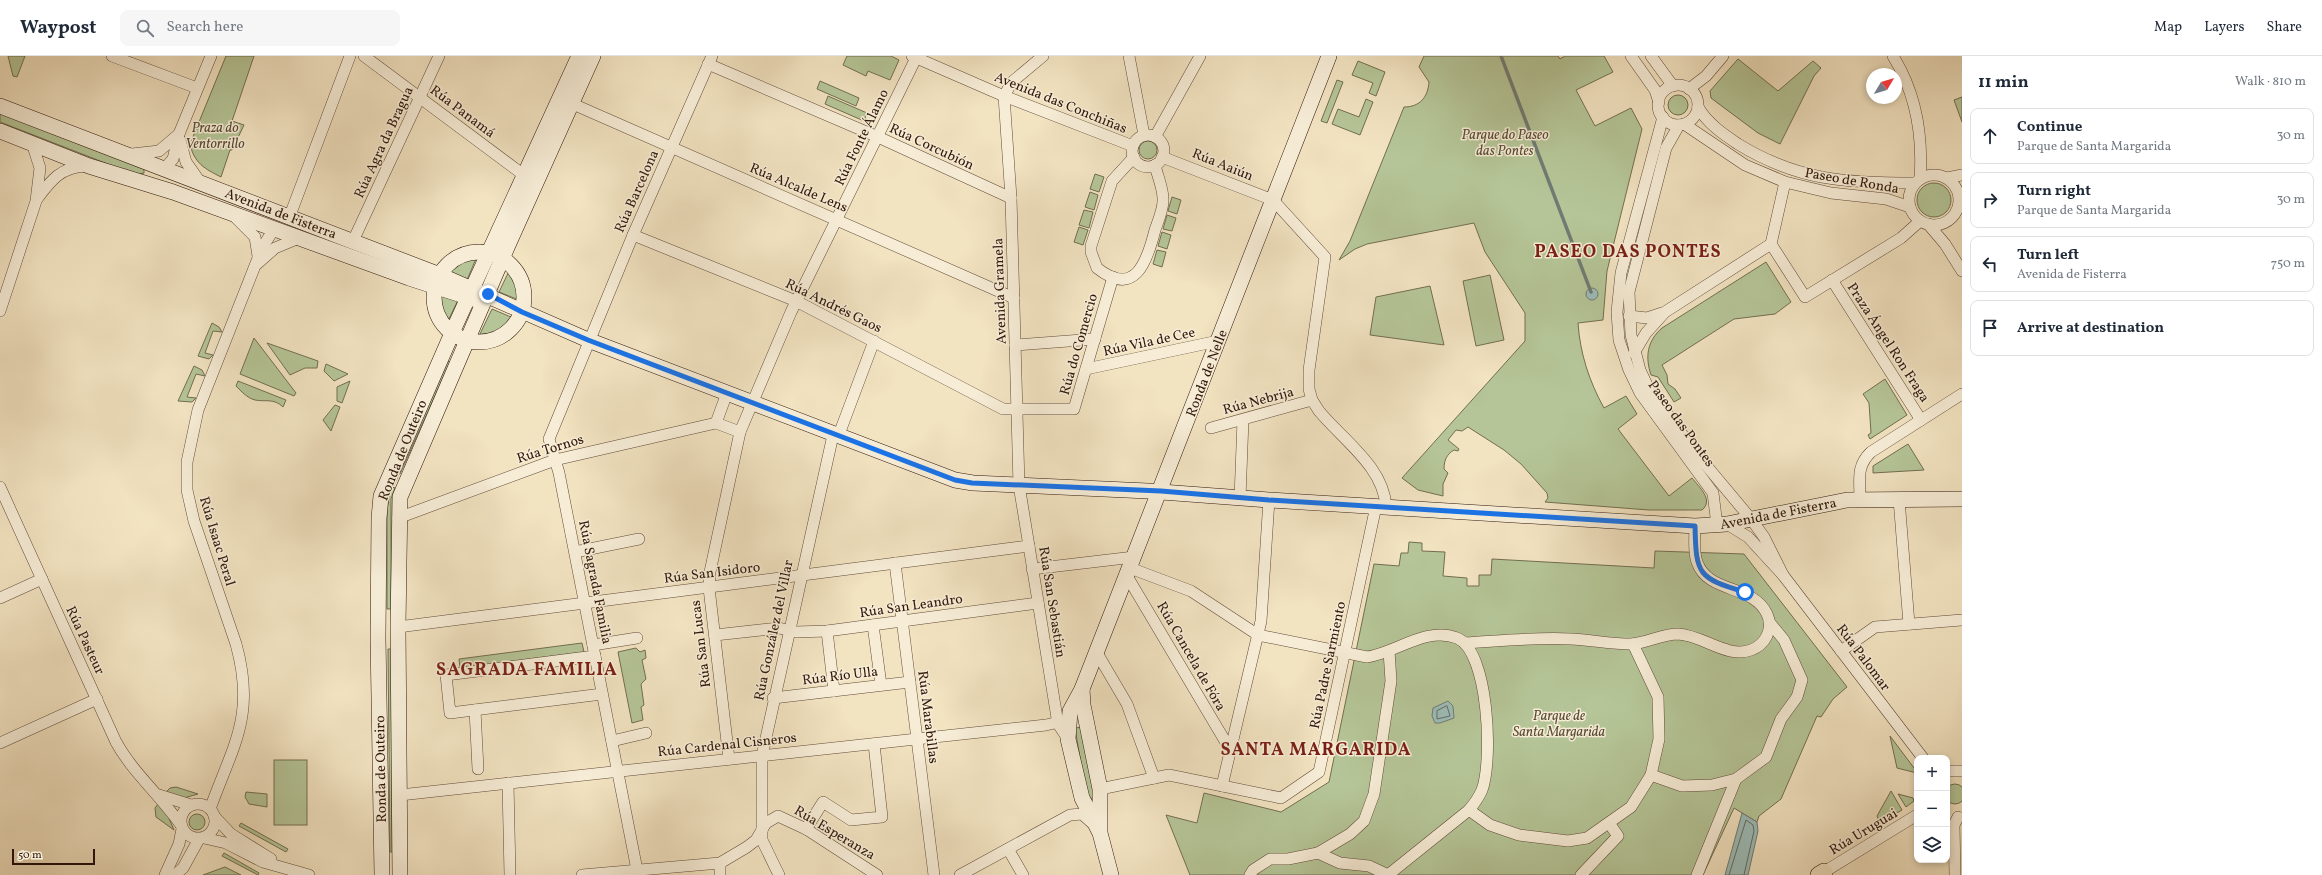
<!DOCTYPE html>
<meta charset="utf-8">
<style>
body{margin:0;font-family:Vollkorn,serif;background:#f6f6f7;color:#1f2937}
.controls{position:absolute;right:12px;bottom:12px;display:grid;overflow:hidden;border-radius:8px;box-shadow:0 2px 6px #0003}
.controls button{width:36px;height:36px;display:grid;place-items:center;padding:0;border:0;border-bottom:1px solid #e0e1e3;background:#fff;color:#1f2937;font:20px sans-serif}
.compass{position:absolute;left:1866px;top:12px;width:36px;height:36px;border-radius:50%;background:#fff;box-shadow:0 2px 6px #0003;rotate:52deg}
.scale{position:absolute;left:12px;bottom:10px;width:83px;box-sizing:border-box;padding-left:4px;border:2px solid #30170a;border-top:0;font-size:11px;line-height:14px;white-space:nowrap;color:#30170a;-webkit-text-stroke:3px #f7edd7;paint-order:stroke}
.stop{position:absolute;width:12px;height:12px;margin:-9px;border:3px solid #1a73e8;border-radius:50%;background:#fff}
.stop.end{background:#1a73e8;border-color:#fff;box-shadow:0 1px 4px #0008}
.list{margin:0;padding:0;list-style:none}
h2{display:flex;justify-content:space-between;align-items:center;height:52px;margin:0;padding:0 16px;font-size:17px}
h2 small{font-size:13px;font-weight:400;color:#747a83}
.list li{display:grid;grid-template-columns:26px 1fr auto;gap:12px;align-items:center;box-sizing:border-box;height:56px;margin:0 8px 8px;padding:0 8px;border:1px solid #e0e1e3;border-radius:8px}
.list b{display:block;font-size:15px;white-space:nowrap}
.list p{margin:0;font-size:13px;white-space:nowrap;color:#747a83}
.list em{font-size:13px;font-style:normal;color:#747a83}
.icon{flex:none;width:22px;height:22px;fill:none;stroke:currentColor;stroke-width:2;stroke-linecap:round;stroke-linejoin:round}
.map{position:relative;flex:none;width:1962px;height:819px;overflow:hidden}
header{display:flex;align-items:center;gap:24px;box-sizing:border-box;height:56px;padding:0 20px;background:#fff;border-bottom:1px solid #e0e1e3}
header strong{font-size:19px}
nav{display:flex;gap:22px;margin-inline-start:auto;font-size:14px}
.search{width:280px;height:36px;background:#f6f6f7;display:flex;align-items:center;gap:10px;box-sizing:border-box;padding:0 14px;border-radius:8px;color:#747a83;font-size:15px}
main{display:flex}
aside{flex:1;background:#fff}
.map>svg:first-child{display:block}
</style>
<header>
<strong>Waypost</strong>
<div class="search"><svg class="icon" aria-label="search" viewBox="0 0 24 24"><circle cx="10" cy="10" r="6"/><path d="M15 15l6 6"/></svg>Search here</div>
<nav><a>Map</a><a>Layers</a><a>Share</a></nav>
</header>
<main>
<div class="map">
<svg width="1962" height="819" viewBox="0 0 1962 819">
<rect width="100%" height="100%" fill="#f2e3c1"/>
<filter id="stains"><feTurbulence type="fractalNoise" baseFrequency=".005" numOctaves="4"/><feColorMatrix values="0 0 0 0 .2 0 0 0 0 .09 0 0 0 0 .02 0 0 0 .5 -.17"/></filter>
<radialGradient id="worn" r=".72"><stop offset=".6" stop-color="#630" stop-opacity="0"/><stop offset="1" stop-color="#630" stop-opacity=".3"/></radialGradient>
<g fill="#b5c597" stroke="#726e50">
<polygon points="8,0 25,0 17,21 13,20"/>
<path d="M226,0h28l-22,65 12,4 -12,25h-2l-9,27c-16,-8 -27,-14 -31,-33z"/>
<polygon points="847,0 891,0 899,4 890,24 868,15 866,20 843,9"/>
<path d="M1424,0h134l2,3 5,-3h39l9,16 -37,18 19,36 36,-18 11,21 -35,142 -4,49 -25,3c2,30 11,58 26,85l22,-12 11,18 -19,15 51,67 23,-18c7,9 22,22 10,32h-53l-104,-8 3,-4 -1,-5 -26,-29 -17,-14 -36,-23 -6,4 -6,-1 -8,10 11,9 -1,2 -4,-1c-7,4 -10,10 -10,19l4,4 -5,11v12l-25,-6 -16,-12 123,-137v-28l-40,-61 -11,-29 -107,21 -12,5 -16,11 11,-19 54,-134c16,0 24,-10 25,-25l-10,-15z"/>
<polygon points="1738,3 1778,35 1813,5 1821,12 1814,20 1780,88 1758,77 1711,42 1710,35"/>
<polygon points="1358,5 1385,16 1376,40 1369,37 1373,27 1352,19"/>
<polygon points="1337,24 1343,26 1327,67 1321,65"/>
<polygon points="820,25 859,42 856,50 817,33"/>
<circle cx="1678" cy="49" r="10"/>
<polygon points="828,40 867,57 864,65 825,48"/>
<polygon points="1962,41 1962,66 1954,44"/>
<polygon points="1366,43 1373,46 1360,79 1332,68 1338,53 1359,61"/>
<polygon points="0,57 139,111 144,113 144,117 136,119 0,66"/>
<circle cx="1148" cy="94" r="9"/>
<polygon points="1095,118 1104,121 1099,136 1090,133"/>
<circle cx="1934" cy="144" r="17"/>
<polygon points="1090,136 1098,139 1094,154 1085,151"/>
<polygon points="1172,141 1181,144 1177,158 1168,155"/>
<polygon points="1084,154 1093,156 1089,172 1079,169"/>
<polygon points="1167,159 1176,162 1172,175 1163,173"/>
<polygon points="1079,171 1088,174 1083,189 1074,186"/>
<polygon points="1162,176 1171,179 1167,193 1158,190"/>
<polygon points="1157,194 1166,196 1162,211 1153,208"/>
<polygon points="478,198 467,224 447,215 463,203"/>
<path d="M1766,206l25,40 -16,12 -41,5 -72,46 5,10 1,9 7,5 6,9 -7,4 -16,-25 -7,-2c-6,-18 -4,-34 11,-47z"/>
<polygon points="510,213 518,226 519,244 499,236"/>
<polygon points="1490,219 1504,284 1476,290 1463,225"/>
<polygon points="1430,230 1444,289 1370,279 1376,241"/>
<polygon points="439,235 459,242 448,265 441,251"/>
<path d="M492,253l19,8c-5,13 -20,18 -32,19z"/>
<polygon points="212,267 219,271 222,276 213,275 205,297 213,299 209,303 198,300"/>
<polygon points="254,282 296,337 294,340 240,318"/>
<polygon points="267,287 318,305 317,312 305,312 290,319"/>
<polygon points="448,305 450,306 400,418 398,417"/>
<polygon points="326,308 348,318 334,325 324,315"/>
<polygon points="194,310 202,314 205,320 196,318 187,341 196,342 192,346 178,345"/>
<polygon points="1885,323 1907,359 1870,383 1868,379 1871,377 1869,347 1863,338"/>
<path d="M238,325l48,19 -3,7c-9,-9 -18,-5 -28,-7 -8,-2 -14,-9 -19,-14z"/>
<polygon points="350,325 342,347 337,345 337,331"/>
<polygon points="335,349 340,351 331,375 323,364"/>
<polygon points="1908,388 1924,414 1873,417 1873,410"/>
<polygon points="391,430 395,432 391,443 391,553 387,553 387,454"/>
<polygon points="1409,486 1422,487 1422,495 1445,496 1443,520 1467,522 1467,530 1479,530 1479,519 1491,519 1492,503 1654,512 1655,495 1744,498 1847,631 1833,643 1821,661 1817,660 1781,743 1759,760 1757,766 1734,752 1703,819 1190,819 1166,759 1197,767 1204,737 1281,756 1329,726 1374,508 1399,510 1401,497 1408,497"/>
<polygon points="582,587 584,596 460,612 459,603"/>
<polygon points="636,592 640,596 645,594 646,602 642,604 646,623 641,628 644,649 641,651 643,664 632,667 618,596"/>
<polygon points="388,593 391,593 392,796 390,796"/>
<polygon points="1081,671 1095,742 1087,743 1075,672"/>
<polygon points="1890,680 1917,716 1917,717 1897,712"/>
<rect x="274" y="704" width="33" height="65"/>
<circle cx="1955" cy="738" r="10"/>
<polygon points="176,731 198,738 184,742 166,736 170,732"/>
<polygon points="1891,735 1902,754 1880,767 1877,760"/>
<polygon points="246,736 267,738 267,751 249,748 245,741"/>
<polygon points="1898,738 1913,742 1914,745 1906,751"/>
<polygon points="158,748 168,760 174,774 156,761 155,752"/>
<circle cx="197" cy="766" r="8"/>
<polygon points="241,767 288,793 286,796 239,770"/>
<polygon points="224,797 259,817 258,819 222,800"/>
<polygon points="225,811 241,819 203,819"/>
</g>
<g fill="#9cbdb9" stroke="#717b73">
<circle cx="1592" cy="238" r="6"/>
<polygon points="1448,645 1453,650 1454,662 1440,667 1435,667 1432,660 1433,652"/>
<polygon points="1742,757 1757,766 1758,775 1748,819 1725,819"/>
</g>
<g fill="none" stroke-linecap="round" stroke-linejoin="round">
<g stroke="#666a62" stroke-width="1">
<polygon points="1447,650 1450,660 1437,663 1437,655"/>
<polyline points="1729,819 1746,764 1753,769 1754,775 1744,819"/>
</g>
<polyline stroke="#717b73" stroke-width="3.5" points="1501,0 1591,236"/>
<g stroke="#604a38" stroke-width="12">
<g id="street">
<polyline points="112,0 197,32"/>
<polyline points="364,0 525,120"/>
<polyline points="912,0 1004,40 1133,90"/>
<polyline points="1043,0 1012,26 1004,40 1011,142 1019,429 1058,668 1068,683"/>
<polyline points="1129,0 1144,79"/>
<polyline points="1631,0 1655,34 1659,46"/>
<polyline points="1651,0 1673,30"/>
<path d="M1893,0c23,37 30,80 27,123"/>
<polyline points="708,8 878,81 1011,142"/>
<circle cx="1678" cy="49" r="20"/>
<polyline points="1689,33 1706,20 1723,0"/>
<polyline points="566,45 1014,242"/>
<path d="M1698,51c9,16 25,27 40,37 60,37 109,39 177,39"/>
<polyline points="1663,61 1621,217 1617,256 1619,284 1629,314 1640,337 1713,437 1717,469"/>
<polyline points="1684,68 1745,109 1785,126 1831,137 1886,143 1910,151"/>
<polyline points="1679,69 1666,92 1629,236 1631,279 1640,314 1648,331 1695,396 1751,463 1764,481 1783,519"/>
<circle cx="1148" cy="95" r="16"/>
<polyline points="1155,81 1200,0"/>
<polyline points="180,84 186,106 200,126"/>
<polyline points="132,98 159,95 179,78"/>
<path d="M1134,101l-22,24 -21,65v6l6,16c38,30 50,-6 58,-38 3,-9 8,-20 8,-29 1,-11 -6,-26 -8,-36"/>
<path d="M1162,101l111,43 52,57 -16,113v19l3,11 7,11c24,29 65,56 67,96"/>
<polyline points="164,113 173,103 179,78 211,0"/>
<circle cx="1934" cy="144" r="25"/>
<polyline points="1947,122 1962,119"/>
<polyline points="1785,126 1771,188 1805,241 1901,182 1920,165"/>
<path d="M37,143c14,-19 24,-32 49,-33"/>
<polyline points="236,162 255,181 258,200"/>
<polyline points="289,162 350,0"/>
<polyline points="1928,168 1945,188 1962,215"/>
<polyline points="633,179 796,245 1003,353 1074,353 1113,221"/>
<polyline points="353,185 439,0"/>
<polyline points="257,208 275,192 299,182"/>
<polyline points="1832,224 1921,364"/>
<polyline points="0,255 36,145 40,112 32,87"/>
<polyline points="1629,260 1647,262 1662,257"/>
<polyline points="1015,289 1095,283"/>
<polyline points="1634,297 1646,277 1665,256 1771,188"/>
<polyline points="1086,313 1218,285"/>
<polyline points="727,337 716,367 740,376 791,256 917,0"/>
<polyline points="1211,372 1312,344"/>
<polyline points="838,381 874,285"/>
<path d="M0,431l116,255c17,31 44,53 65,83"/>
<polyline points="1240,442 1243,364"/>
<path d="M1860,443c0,-19 -4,-33 11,-47l91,-58"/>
<polyline points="1899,443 1909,568"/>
<polyline points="398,462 555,404 716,367"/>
<polyline points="1727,468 1748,481 1783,519 1923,702"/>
<polyline points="575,496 639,483"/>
<polyline points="895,507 934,819"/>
<path d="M1130,512l61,23 67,44 109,22c29,-4 59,-31 90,-19 32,13 36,123 25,152 -3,7 -8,14 -13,20l21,15 29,10 49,6 19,-3 44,-31 20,-32 8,-36 -1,-42 -25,-53"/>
<polyline points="1032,513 1134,501"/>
<polyline points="1127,520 1231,695"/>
<polyline points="0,542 42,523"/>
<polyline points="873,569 881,629"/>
<polyline points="398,571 1029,490"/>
<polyline points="827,575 834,635"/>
<polyline points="715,579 779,572 796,576 827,575 1038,547"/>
<path d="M1465,587c35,-2 70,-6 106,-4 20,1 40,5 60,5 16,-1 31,-10 47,-10 25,1 49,25 73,16 14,-5 23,-21 16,-36 -14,-30 -59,-20 -70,-52 -4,-10 -2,-25 -2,-36"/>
<polyline points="593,589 637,582"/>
<polyline points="1841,595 1875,571 1962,564"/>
<polyline points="1097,597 1127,648 1154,722"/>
<polyline points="595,600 446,619 450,657 602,638"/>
<polyline points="773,642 910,626"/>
<polyline points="475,654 478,713"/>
<polyline points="612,685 646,677"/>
<polyline points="0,687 97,643"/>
<polyline points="729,703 709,532 710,516 740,376"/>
<polyline points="1947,715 1962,715"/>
<polyline points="1651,719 1682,730 1712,729 1736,723"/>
<polyline points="508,727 510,819"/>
<polyline points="1222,730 1261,565 1269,444"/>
<polyline points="1100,733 1169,719 1281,742 1319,716 1376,450"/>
<polyline points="159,739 191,749"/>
<polyline points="400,739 1046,669 1063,665"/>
<circle cx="198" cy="765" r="17"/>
<path d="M210,753c23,-64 46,-93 26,-165l-42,-123 -7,-31v-28l11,-52 64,-162 12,-19"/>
<polyline points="214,760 231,778 271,803"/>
<polyline points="806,773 823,746 851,764 882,761 874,688"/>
<polyline points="204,782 226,787 263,806 309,819"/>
<polyline points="1008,793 1023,819"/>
<polyline points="1318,797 1350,778 1364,765 1374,738 1391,625 1389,595"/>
<polyline points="165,819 179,788 182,773"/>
<polyline points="175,819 183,812 199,783"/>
<polyline points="582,819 720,807 747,791 756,784 766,767 778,760 806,773 877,819"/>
<polyline points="638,819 559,417 549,383 633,179 712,0"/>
<polyline points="720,819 720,807"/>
<polyline points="779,819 762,784 762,700 833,379"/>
<polyline points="960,819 1070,759 1082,758 1092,767"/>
<polyline points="1250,819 1253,814 1270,803 1288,803 1318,797 1340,807 1369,810 1388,819"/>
<polyline points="1388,819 1469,754"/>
<polyline points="1581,819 1618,780 1609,767"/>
<polyline points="1697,819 1736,723 1766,701 1781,663 1797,641 1802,624 1784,584 1770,567"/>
<polyline points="1824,819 1824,816 1917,759"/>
<polyline points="1955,819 1954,769 1958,761"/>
</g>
</g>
<g stroke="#30170a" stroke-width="16">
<g id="secondary">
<polyline points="0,50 440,219 588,284 955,424 973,427 1148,435 1269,444 1695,470 1727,468 1847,444 1962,443"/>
<polyline points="0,75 89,110 173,136 409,222 477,244"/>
<circle cx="479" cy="241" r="45"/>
<polyline points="1082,633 1083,649 1100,733 1100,774"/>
<polyline points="382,819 378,582 379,462 381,440 456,268 579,0"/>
<polyline points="400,819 398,571 400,441 508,189 593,0"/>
<polyline points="1111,819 1100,777 1082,742 1068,683 1070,655 1082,633 1329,0"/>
</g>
</g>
<g stroke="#30170a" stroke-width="18">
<polyline id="primary" points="1819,819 1824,816"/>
</g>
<use href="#street" stroke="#f7edd7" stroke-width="11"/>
<use href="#secondary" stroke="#f7edd7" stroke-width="15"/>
<use href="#primary" stroke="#f2e3c1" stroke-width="17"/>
</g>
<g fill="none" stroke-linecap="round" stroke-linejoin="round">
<path stroke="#1a73e8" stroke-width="5" d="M488,238l34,18 66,28 367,140 17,3 189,8 108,9 426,26c1,49 3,52 50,66"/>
</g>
<g text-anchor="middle" stroke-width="3" stroke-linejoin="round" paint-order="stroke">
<g font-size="14" fill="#30170a" stroke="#f7edd7">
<text transform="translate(1061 46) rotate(22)" y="5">Avenida das Conchiñas</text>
<text transform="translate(463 55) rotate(37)" y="5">Rúa Panamá</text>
<text transform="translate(861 81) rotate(-64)" y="5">Rúa Fonte Álamo</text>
<text transform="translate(383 86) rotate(-65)" y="5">Rúa Agra da Bragua</text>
<text transform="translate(932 90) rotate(25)" y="5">Rúa Corcubión</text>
<text transform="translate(1223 108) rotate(22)" y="5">Rúa Aaiún</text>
<text transform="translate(1852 124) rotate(10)" y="5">Paseo de Ronda</text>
<text transform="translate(799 131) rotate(23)" y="5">Rúa Alcalde Lens</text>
<text transform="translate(636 135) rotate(-66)" y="5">Rúa Barcelona</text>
<text transform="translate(281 157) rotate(21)" y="5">Avenida de Fisterra</text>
<text transform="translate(999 235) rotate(-92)" y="5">Avenida Gramela</text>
<text transform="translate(834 249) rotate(26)" y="5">Rúa Andrés Gaos</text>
<text transform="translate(1149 285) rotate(-12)" y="5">Rúa Vila de Cee</text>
<text transform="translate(1889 286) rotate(57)" y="5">Praza Ángel Ron Fraga</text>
<text transform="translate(1078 288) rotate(-74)" y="5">Rúa do Comercio</text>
<text transform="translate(1206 317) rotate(-69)" y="5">Ronda de Nelle</text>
<text transform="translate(1258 344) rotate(-15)" y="5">Rúa Nebrija</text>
<text transform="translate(1682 367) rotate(54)" y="5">Paseo das Pontes</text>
<text transform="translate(550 392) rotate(-17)" y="5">Rúa Tornos</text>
<text transform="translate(402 394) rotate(-68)" y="5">Ronda de Outeiro</text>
<text transform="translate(1778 457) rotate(-11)" y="5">Avenida de Fisterra</text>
<text transform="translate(218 485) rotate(73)" y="5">Rúa Isaac Peral</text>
<text transform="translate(712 516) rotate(-7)" y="5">Rúa San Isidoro</text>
<text transform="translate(596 526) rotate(79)" y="5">Rúa Sagrada Familia</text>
<text transform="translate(1053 546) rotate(81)" y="5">Rúa San Sebastián</text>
<text transform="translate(911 549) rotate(-8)" y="5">Rúa San Leandro</text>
<text transform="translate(773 574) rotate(-78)" y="5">Rúa González del Villar</text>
<text transform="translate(86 584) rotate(65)" y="5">Rúa Pasteur</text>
<text transform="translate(700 588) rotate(-97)" y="5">Rúa San Lucas</text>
<text transform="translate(1192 600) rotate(60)" y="5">Rúa Cancela de Fóra</text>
<text transform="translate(1864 601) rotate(53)" y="5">Rúa Palomar</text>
<text transform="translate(1327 609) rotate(-78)" y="5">Rúa Padre Sarmiento</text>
<text transform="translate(840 619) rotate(-7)" y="5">Rúa Río Ulla</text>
<text transform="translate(929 661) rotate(83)" y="5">Rúa Marabillas</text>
<text transform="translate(727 688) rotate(-6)" y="5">Rúa Cardenal Cisneros</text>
<text transform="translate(380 713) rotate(-91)" y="5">Ronda de Outeiro</text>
<text transform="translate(1863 775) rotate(-31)" y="5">Rúa Uruguai</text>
<text transform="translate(835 776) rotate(31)" y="5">Rúa Esperanza</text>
</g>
<g font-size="14" font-style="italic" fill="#584b34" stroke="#f7edd7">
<text x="215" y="76">Praza do<tspan x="215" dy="16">Ventorrillo</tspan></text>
<text x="1505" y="83">Parque do Paseo<tspan x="1505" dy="16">das Pontes</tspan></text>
<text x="1559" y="664">Parque de<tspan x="1559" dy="16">Santa Margarida</tspan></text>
</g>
<g font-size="18" font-weight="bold" letter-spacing="1" fill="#7a1f14" stroke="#f7edd7">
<text x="1628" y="201">PASEO DAS PONTES</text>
<text x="527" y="619">SAGRADA FAMILIA</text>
<text x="1316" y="699">SANTA MARGARIDA</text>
</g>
</g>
<rect width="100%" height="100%" filter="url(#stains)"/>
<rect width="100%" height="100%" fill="url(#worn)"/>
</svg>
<div class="controls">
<button>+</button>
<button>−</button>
<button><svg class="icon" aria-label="layers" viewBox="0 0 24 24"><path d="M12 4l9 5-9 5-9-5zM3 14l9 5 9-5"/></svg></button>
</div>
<svg class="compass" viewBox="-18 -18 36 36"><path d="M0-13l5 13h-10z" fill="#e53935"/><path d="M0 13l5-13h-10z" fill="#747a83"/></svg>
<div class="scale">50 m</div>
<div class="stop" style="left:1745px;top:536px"></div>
<div class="stop end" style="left:488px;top:238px"></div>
</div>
<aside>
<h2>11 min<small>Walk · 810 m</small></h2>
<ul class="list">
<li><svg class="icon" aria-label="ahead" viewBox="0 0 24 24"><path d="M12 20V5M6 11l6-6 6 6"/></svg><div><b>Continue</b><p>Parque de Santa Margarida</p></div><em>30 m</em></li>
<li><svg class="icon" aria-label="right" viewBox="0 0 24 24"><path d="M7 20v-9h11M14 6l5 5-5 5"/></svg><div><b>Turn right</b><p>Parque de Santa Margarida</p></div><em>30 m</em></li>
<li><svg class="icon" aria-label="left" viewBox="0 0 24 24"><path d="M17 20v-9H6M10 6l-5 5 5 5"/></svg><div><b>Turn left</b><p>Avenida de Fisterra</p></div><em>750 m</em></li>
<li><svg class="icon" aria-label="arrive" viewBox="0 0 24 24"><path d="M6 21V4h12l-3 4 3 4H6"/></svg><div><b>Arrive at destination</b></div></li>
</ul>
</aside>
</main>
